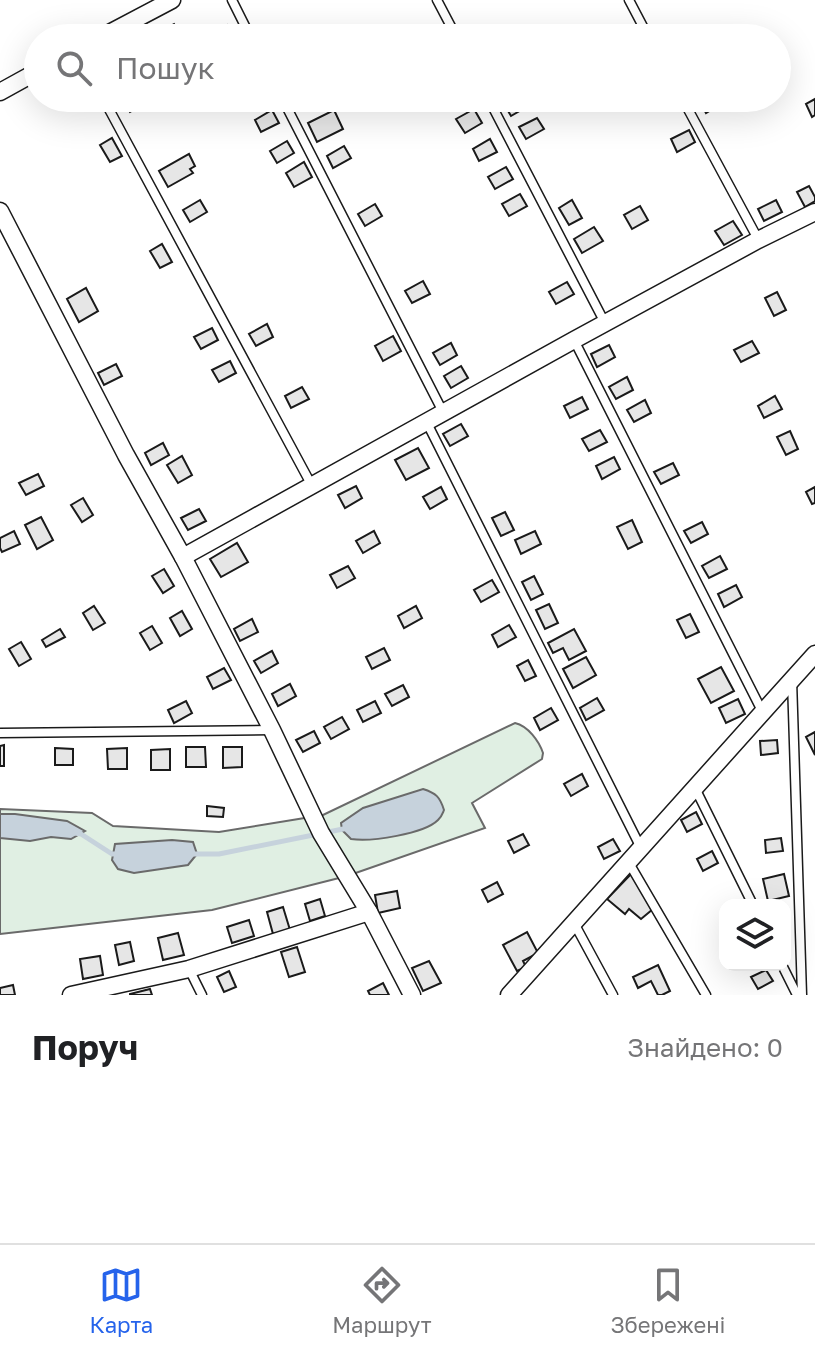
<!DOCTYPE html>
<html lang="uk">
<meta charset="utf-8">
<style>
body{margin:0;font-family:"Golos Text",sans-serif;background:#f6f6f6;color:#202124}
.controls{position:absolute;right:24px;bottom:24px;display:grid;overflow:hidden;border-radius:16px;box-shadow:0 8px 32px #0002}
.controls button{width:72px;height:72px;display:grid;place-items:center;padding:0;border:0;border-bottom:2px solid #e0e0e0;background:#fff;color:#202124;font:40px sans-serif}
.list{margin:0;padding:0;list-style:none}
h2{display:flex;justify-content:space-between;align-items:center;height:104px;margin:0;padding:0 32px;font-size:34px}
h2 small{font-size:26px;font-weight:400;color:#757577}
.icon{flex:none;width:44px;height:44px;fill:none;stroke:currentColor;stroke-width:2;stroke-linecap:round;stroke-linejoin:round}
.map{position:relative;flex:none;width:815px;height:995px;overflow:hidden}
.search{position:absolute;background:#fff;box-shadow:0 8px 32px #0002;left:24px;right:24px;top:24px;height:88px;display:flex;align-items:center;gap:20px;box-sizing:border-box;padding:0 28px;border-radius:44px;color:#757577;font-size:30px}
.sheet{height:248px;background:#fff}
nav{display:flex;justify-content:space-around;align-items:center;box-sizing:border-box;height:112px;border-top:2px solid #e0e0e0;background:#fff;font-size:22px;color:#757577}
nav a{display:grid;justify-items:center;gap:4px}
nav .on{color:#2563eb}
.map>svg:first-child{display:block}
</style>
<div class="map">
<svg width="815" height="995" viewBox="0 0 815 995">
<rect width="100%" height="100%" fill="#fff"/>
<path fill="#e0efe3" stroke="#6a6a6a" stroke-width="2" d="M515,723c13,3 24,18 28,30l-1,6 -70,44 13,25 -138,48 -135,34 -212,24v-125l92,4 21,13 106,6 104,-17z"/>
<g fill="#c6d2dc" stroke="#6a6a6a" stroke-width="2">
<path d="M423,789c13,4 17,8 21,21 -2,5 -2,6 -6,10 -14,14 -67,22 -87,19l-9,-9 -1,-7 22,-15z"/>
<polygon points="0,814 15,814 67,821 85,831 71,839 51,837 30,841 0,838"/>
<polygon points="172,840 193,842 197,854 188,865 134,873 118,869 112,860 115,844"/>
</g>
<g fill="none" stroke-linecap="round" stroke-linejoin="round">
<g stroke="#c6d2dc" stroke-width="5">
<polyline points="75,833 81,834 112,854 119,854"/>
<polyline points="193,854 219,854 348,828"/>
</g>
</g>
<g fill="#e6e6e6" stroke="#1a1a1a" stroke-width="2">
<polygon points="174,24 181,36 177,38 158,38 156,34"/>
<polygon points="227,25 234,38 211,38 209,35"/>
<polygon points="126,98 145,98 148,102 130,112 123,99"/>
<polygon points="515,98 524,98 528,106 511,116 504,104"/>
<polygon points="698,98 722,98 724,102 706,113"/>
<polygon points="815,99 815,115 812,117 806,104"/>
<polygon points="474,109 482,123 465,133 456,119"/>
<polygon points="272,110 279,123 261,132 255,120"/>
<polygon points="334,110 343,129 317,142 308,123"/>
<polygon points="537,118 544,129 526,139 519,127"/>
<polygon points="689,130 695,142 677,152 671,139"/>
<polygon points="112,138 122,156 110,162 100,145"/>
<polygon points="490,139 497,152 479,161 473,149"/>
<polygon points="287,141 294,153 277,163 270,151"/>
<polygon points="344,146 351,158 333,168 327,156"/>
<polygon points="189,154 195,166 190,169 193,173 168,187 159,171"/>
<polygon points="304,162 312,177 294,187 286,173"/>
<polygon points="506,167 513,179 495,189 488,177"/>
<polygon points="809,186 815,197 815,201 805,207 797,192"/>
<polygon points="520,194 527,206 509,216 502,204"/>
<polygon points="200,200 207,212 190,222 183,210"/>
<polygon points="572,200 582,218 569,225 559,208"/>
<polygon points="776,200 782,212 764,221 758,209"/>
<polygon points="375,204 382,216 365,226 358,214"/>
<polygon points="640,206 648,220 632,229 624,215"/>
<polygon points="733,221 742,235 724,245 715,231"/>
<polygon points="594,227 603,241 582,253 574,239"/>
<polygon points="162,244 172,262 160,268 150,251"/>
<polygon points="423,281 430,294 412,303 405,291"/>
<polygon points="567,282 574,294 556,304 549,292"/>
<polygon points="86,288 98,311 79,322 67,299"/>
<polygon points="777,292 786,310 774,316 765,298"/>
<polygon points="267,324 273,337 256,346 249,334"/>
<polygon points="212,328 218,340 201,349 194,337"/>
<polygon points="393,336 401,351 383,361 375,346"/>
<polygon points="752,341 759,353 741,362 734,350"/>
<polygon points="451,343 457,355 440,365 433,353"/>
<polygon points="609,345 615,357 597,367 591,354"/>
<polygon points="230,361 236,373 219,382 212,370"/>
<polygon points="116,364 122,376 104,385 98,373"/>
<polygon points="461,366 468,378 451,388 444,376"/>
<polygon points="627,377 633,390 616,399 609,387"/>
<polygon points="302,387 309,399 291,408 285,396"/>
<polygon points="775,396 782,409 764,418 758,406"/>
<polygon points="582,397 588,409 570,418 564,406"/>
<polygon points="645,400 651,413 634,422 627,410"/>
<polygon points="461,424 468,436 450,446 443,434"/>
<polygon points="600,430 607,442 589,451 582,439"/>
<polygon points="790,431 798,449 786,455 777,437"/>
<polygon points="163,443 169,455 151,465 145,453"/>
<polygon points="418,448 429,468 406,480 395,460"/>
<polygon points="182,456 192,475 178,483 167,465"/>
<polygon points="614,457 620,469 602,479 596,466"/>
<polygon points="673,463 679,475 661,484 654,472"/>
<polygon points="38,474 44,486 26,495 19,483"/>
<polygon points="356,486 362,498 345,508 338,495"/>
<polygon points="441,487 447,499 430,509 423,497"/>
<polygon points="815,487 815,503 812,504 806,492"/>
<polygon points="83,498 93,515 82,522 71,505"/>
<polygon points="199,509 206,521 188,530 181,518"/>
<polygon points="505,512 514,530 501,536 492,518"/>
<polygon points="41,517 53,540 37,549 25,525"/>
<polygon points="632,520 642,542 628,549 617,527"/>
<polygon points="702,522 708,534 691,543 684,531"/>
<polygon points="14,531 20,544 2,552 0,548 0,538"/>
<polygon points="374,531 380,543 363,553 356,541"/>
<polygon points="535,531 541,544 521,554 515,540"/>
<polygon points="237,543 248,562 221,577 210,559"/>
<polygon points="720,556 727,569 709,578 702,566"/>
<polygon points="348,566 355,578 337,588 330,575"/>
<polygon points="164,569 174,586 163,593 152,576"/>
<polygon points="534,576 543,594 531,600 522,582"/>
<polygon points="492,580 499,592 481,602 474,590"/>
<polygon points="736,585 742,597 724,607 718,594"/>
<polygon points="549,604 558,623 545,629 536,610"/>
<polygon points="94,606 105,623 93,630 83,613"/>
<polygon points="416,606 422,618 404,628 398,616"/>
<polygon points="182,611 192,629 180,636 170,618"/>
<polygon points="690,614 699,632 686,638 677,620"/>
<polygon points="252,619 258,632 240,641 234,629"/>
<polygon points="509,625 516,637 498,647 492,635"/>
<polygon points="152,626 162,643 150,650 140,633"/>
<polygon points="60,629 65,637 46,647 42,640"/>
<polygon points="574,629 586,651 569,660 563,648 553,653 548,643"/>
<polygon points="21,642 31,659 19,666 9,649"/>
<polygon points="384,648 390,660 372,669 366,657"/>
<polygon points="272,651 278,663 261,673 254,661"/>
<polygon points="586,657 596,675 573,688 563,669"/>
<polygon points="528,660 536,676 525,681 517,666"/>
<polygon points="721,667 734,691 711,703 698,679"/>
<polygon points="224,668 231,680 213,689 207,677"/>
<polygon points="290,684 296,696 278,706 272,694"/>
<polygon points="403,685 409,697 392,706 385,694"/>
<polygon points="597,698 604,710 586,720 580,708"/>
<polygon points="738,699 745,714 726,723 719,708"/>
<polygon points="186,701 192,713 174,723 168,710"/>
<polygon points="375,701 381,713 363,722 357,710"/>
<polygon points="551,708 558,720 540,730 534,718"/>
<polygon points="342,717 349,729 331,739 324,727"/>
<polygon points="314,731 320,743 303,752 296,740"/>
<polygon points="815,732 815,755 806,737"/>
<polygon points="777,740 778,753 761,755 760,741"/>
<polygon points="4,745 4,766 0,766 0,746"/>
<polygon points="186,747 205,747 206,767 186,767"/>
<polygon points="223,747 242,747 242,767 223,768"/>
<polygon points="55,748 73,749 73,765 55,765"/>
<polygon points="127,748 127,769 108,769 107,749"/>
<polygon points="170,749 170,770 151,770 151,750"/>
<polygon points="582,774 588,786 571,796 564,784"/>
<polygon points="207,806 224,808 223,817 207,816"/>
<polygon points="696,812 702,824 687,832 681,820"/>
<polygon points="523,834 529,845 514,853 508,841"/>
<polygon points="781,838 783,851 766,853 765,840"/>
<polygon points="613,839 620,851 604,859 598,847"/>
<polygon points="712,851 718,863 703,871 697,859"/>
<polygon points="632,873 653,909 641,919 629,909 625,914 607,899"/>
<polygon points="784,874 789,896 768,901 763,879"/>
<polygon points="497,882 503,894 488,902 482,890"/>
<polygon points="397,891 400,908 378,913 375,895"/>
<polygon points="320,899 325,916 310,921 305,904"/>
<polygon points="283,907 290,930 273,934 267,912"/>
<polygon points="249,920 254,936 232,943 227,927"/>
<polygon points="527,932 538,953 523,961 526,967 517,971 503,945"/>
<polygon points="178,933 184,955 163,960 158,938"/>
<polygon points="130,942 134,961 119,965 115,945"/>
<polygon points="297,947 305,972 289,977 281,952"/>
<polygon points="100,956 103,975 83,979 80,959"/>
<polygon points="429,961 441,983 423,991 412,968"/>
<polygon points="658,965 670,991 662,995 658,995 651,981 638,988 633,977"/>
<polygon points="766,970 773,981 758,989 751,977"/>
<polygon points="229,971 236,987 224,992 217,977"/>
<polygon points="383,983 389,995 370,995 368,991"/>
<polygon points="13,985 15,995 0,995 0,988"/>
<polygon points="150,989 152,995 130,995 130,994"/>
</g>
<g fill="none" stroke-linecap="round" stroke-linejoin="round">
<g stroke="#1a1a1a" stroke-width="11">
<g id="service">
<polyline points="232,0 251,38"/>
<polyline points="437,0 457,38"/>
<polyline points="629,0 649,38"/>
<polyline points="103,98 311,484"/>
<polyline points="282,98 443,412"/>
<polyline points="488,98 605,323"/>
<polyline points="682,98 758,239"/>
<polyline points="574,340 762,711"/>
<polyline points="426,421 641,848"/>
<polyline points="792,680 802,995"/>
<polyline points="0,733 272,730"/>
<polyline points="695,788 753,905"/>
<polyline points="629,863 706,995"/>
<polyline points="574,923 613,995"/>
<polyline points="782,965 797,995"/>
<polyline points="189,969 202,995"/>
</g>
</g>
<g stroke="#1a1a1a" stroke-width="19">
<g id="minor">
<polyline points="100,38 172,0"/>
<polyline points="0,92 38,71"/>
<polyline points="0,211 126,455 183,557 272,730 321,833 369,912 412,995"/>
<polyline points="183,557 574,340 758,240 815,212"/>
<polyline points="71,995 189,969 369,912"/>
<polyline points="509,995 815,654"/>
</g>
</g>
<use href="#service" stroke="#fff" stroke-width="8"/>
<use href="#minor" stroke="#fff" stroke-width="16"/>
</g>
</svg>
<div class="controls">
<button><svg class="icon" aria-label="layers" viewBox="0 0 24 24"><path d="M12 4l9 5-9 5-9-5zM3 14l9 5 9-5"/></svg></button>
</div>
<div class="search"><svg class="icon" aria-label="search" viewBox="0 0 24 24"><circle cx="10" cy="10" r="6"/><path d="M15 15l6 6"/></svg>Пошук</div>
</div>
<section class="sheet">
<h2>Поруч<small>Знайдено: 0</small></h2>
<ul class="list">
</ul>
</section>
<nav>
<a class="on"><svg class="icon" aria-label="map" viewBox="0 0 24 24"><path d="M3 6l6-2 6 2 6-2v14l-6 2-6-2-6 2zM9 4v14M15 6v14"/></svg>Карта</a>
<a><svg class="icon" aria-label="directions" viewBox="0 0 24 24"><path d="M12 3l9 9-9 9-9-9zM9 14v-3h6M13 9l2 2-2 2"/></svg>Маршрут</a>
<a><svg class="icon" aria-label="saved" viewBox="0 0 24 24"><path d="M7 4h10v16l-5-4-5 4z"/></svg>Збережені</a>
</nav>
